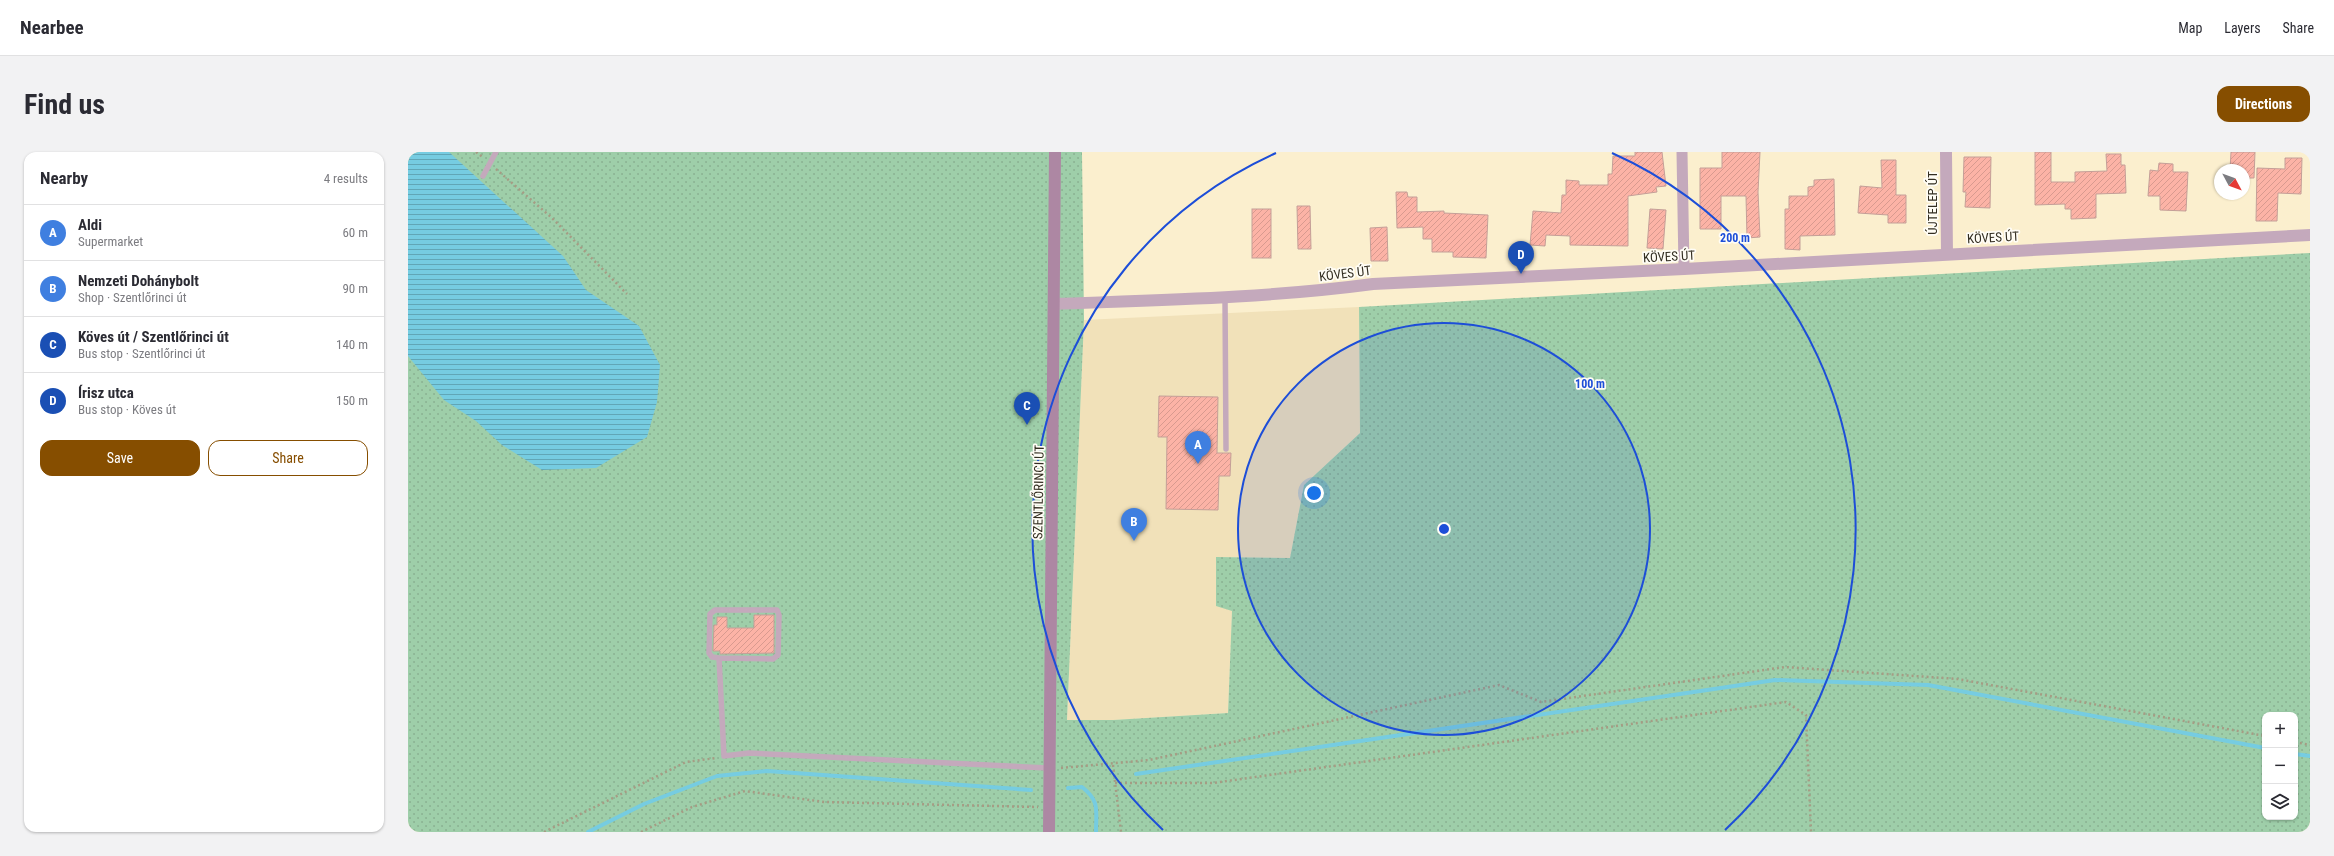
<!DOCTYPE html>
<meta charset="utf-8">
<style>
body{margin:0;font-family:"Roboto Condensed",sans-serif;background:#f2f2f3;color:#2b2b33}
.controls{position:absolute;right:12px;bottom:12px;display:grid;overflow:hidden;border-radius:8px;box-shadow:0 1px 3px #0004}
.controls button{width:36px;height:36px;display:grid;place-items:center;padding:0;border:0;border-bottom:1px solid #e1e1e2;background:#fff;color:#2b2b33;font:20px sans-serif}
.compass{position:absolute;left:1806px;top:12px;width:36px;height:36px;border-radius:50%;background:#fff;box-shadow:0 1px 3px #0004;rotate:131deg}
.you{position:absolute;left:906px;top:341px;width:14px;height:14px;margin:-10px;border:3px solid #fff;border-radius:50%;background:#1a73e8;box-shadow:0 0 0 6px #1a73e833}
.badge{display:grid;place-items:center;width:26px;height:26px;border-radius:50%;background:#864e00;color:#fff;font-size:13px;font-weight:700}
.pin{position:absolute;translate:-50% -33px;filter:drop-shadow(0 1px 2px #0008)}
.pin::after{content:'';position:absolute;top:21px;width:14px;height:12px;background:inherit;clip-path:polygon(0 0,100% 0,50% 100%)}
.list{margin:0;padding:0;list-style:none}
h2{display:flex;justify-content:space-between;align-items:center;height:52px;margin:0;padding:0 16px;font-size:17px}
h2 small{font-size:13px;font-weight:400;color:#7c7c81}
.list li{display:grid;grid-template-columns:26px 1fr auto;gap:12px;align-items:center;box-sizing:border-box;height:56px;padding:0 16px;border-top:1px solid #e1e1e2}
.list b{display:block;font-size:15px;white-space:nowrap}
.list p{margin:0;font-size:13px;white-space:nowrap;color:#7c7c81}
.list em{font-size:13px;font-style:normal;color:#7c7c81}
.actions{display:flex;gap:8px;padding:12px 16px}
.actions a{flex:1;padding:9px 0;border:1px solid #864e00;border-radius:12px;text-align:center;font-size:14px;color:#864e00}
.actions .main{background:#864e00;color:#fff}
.icon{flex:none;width:22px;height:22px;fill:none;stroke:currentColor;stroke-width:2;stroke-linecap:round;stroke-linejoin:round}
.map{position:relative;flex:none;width:1902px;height:680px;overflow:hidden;border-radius:12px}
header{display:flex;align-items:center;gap:24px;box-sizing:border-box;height:56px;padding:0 20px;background:#fff;border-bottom:1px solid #e1e1e2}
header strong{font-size:19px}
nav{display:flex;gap:22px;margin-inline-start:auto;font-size:14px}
.intro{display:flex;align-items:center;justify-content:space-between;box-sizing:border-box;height:96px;padding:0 24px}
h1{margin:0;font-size:28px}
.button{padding:10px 18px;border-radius:12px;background:#864e00;color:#fff;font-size:14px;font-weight:700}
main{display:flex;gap:24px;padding:0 24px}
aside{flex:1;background:#fff;border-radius:12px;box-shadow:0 1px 3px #0004}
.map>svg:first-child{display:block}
</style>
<header>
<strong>Nearbee</strong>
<nav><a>Map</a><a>Layers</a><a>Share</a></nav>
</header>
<div class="intro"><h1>Find us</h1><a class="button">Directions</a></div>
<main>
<aside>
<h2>Nearby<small>4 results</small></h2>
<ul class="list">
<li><span class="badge" style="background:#3f7fe0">A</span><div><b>Aldi</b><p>Supermarket</p></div><em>60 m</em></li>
<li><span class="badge" style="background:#3f7fe0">B</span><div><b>Nemzeti Dohánybolt</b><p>Shop · Szentlőrinci út</p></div><em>90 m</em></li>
<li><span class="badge" style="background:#1a4fb4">C</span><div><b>Köves út / Szentlőrinci út</b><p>Bus stop · Szentlőrinci út</p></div><em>140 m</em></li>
<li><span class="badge" style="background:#1a4fb4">D</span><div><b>Írisz utca</b><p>Bus stop · Köves út</p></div><em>150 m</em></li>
</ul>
<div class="actions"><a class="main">Save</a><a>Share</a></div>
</aside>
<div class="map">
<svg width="1902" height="680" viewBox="0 0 1902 680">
<defs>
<pattern id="grass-dots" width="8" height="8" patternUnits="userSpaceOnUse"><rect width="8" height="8" fill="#9ecea9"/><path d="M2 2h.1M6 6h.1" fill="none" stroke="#89b191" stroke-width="1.8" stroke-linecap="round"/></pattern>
<pattern id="water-rules" width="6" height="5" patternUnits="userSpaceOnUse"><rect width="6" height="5" fill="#76cce1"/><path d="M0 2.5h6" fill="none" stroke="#61a6b6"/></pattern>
<pattern id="building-hatch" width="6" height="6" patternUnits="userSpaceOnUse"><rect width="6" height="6" fill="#fcb3a6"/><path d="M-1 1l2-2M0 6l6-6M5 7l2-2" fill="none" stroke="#d89a8f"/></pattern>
</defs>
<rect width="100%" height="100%" fill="#fbefce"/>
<polygon fill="#f1e1b9" points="951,155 952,281 896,333 882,406 809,405 824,459 820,561 705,568 659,568 676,168"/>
<path fill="url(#grass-dots)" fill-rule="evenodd" d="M0,0h674l2,168 -17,400h46l115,-7 4,-102 -16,-5v-49l74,1 14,-73 56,-52 -1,-126 951,-54v579h-1902zM1857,563h30v102h-30z"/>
<polygon fill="url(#water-rules)" points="0,0 41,0 155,104 178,138 231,174 252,213 249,250 239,285 188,316 134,318 94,293 68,269 36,248 0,204"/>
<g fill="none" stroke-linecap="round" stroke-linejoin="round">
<g stroke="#76cce1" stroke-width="4">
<polyline points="1887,602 1902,604"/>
<polyline points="728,622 1367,528 1520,533 1857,596"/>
<path d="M660,636l14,-1c18,14 14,23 14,45"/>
<polyline points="180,680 236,652 309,624 359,619 623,638"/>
</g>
</g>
<g fill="url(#building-hatch)" stroke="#c49f98">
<polygon points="1227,0 1254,0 1258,34 1248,35 1249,40 1220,44 1220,94 1162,93 1162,84 1138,83 1137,94 1122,93 1125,59 1153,61 1154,43 1158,43 1158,28 1171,29 1171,33 1200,33 1200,22 1204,22 1205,4 1227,4"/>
<polygon points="1314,0 1352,0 1350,40 1352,85 1339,86 1338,44 1313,44 1313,77 1292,77 1292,16 1314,16"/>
<polygon points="1627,0 1643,0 1643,30 1667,30 1667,20 1699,19 1698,2 1713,2 1713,13 1717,13 1718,41 1688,42 1688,66 1663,67 1663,57 1657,57 1657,52 1627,53"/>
<polygon points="1823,0 1847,0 1846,26 1836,26 1836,18 1822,18"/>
<polygon points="1556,5 1583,5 1582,56 1557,55 1558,40 1555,40"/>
<polygon points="1877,6 1894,6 1893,42 1870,41 1869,69 1848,69 1849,16 1877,17"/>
<polygon points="1473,8 1488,8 1488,43 1498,43 1498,71 1480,71 1480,63 1450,61 1452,34 1474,36"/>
<polygon points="1751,11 1765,12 1765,20 1780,20 1778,59 1752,58 1752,44 1740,44 1742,18 1750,19"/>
<polygon points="1426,27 1427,83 1392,84 1392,98 1377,97 1377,57 1381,57 1381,44 1400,44 1400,35 1406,34 1406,28"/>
<polygon points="988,40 999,40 1000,45 1009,45 1009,60 1036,59 1036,61 1080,63 1078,106 1045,105 1045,100 1024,100 1024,87 1015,87 1015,75 989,76"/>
<polygon points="889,54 902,54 903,97 890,97"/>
<rect x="844" y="57" width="19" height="49"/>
<polygon points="1242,57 1258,58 1255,97 1239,96"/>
<polygon points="979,75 980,109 963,109 962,76"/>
<polygon points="751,244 810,245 809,301 823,301 822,324 811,324 810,358 758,357 759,285 750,285"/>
<polygon points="346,463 366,463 366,501 312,502 312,499 305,499 306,473 309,473 309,465 319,465 319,476 346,476"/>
</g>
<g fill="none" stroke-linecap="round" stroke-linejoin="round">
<g stroke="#a59c84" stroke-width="2.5" stroke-dasharray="2 3" stroke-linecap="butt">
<polyline points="68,0 76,6"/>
<polyline points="88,17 144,66 219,142"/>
<polyline points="1887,590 1902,593"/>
<polyline points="705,613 713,680"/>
<polyline points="653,616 741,608 1091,533 1133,550 1377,515 1550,527 1857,584"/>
<polyline points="707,631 805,631 1378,550 1398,563 1403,680"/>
<polyline points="136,680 278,610 308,606"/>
<polyline points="233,680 284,655 337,639 416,650 630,655"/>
</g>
<g stroke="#c4a9bc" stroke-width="5.5">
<polyline points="75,24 88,0"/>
<polyline points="817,146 818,297"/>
<polyline points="311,506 365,507 370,503 371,463 369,458 307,458 302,462 301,501 304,505 311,506 316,604 341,601 640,616"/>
</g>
<polyline stroke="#c4a9bc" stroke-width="11" points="1274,0 1276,117"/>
<g stroke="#c4a9bc" stroke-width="12">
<polyline points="1538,0 1539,102"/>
<path d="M646,152c107,-4 214,-6 319,-20l311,-15 626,-34"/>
</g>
<polyline stroke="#ad87a3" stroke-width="12" points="641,680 647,0"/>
</g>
<circle cx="1036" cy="377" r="206" fill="#1d4ed8" fill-opacity=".12"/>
<g fill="none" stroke="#1d4ed8" stroke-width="2">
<circle cx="1036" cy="377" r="206"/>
<path d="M755 678A412 412 0 0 1 868 1M1204 1A412 412 0 0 1 1317 678"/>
</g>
<g text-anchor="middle" stroke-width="3.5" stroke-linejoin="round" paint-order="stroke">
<g font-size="13" fill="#332e21" stroke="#fffdf6">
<text transform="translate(1524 51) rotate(-90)" y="5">ÚJTELEP ÚT</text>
<text transform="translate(1585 85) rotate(-3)" y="5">KÖVES ÚT</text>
<text transform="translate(1261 104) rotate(-3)" y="5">KÖVES ÚT</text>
<text transform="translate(937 121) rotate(-7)" y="5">KÖVES ÚT</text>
<text transform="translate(630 340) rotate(-89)" y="5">SZENTLŐRINCI ÚT</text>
</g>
</g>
<circle cx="1036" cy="377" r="6" fill="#1d4ed8" stroke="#fffdf6" stroke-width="2"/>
<g font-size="12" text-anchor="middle" font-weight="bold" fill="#1d4ed8" stroke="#fffdf6" stroke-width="3.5" stroke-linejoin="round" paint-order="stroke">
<text x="1327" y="90">200 m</text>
<text x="1182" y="236">100 m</text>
</g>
</svg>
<div class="controls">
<button>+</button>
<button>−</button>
<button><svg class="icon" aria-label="layers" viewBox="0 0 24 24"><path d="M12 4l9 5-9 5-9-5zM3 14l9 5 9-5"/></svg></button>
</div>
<svg class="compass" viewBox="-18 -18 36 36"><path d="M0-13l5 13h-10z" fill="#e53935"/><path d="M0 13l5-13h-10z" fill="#7c7c81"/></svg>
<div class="you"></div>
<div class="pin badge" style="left:790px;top:312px;background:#3f7fe0">A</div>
<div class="pin badge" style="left:726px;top:389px;background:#3f7fe0">B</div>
<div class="pin badge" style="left:619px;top:273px;background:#1a4fb4">C</div>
<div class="pin badge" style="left:1113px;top:122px;background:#1a4fb4">D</div>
</div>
</main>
